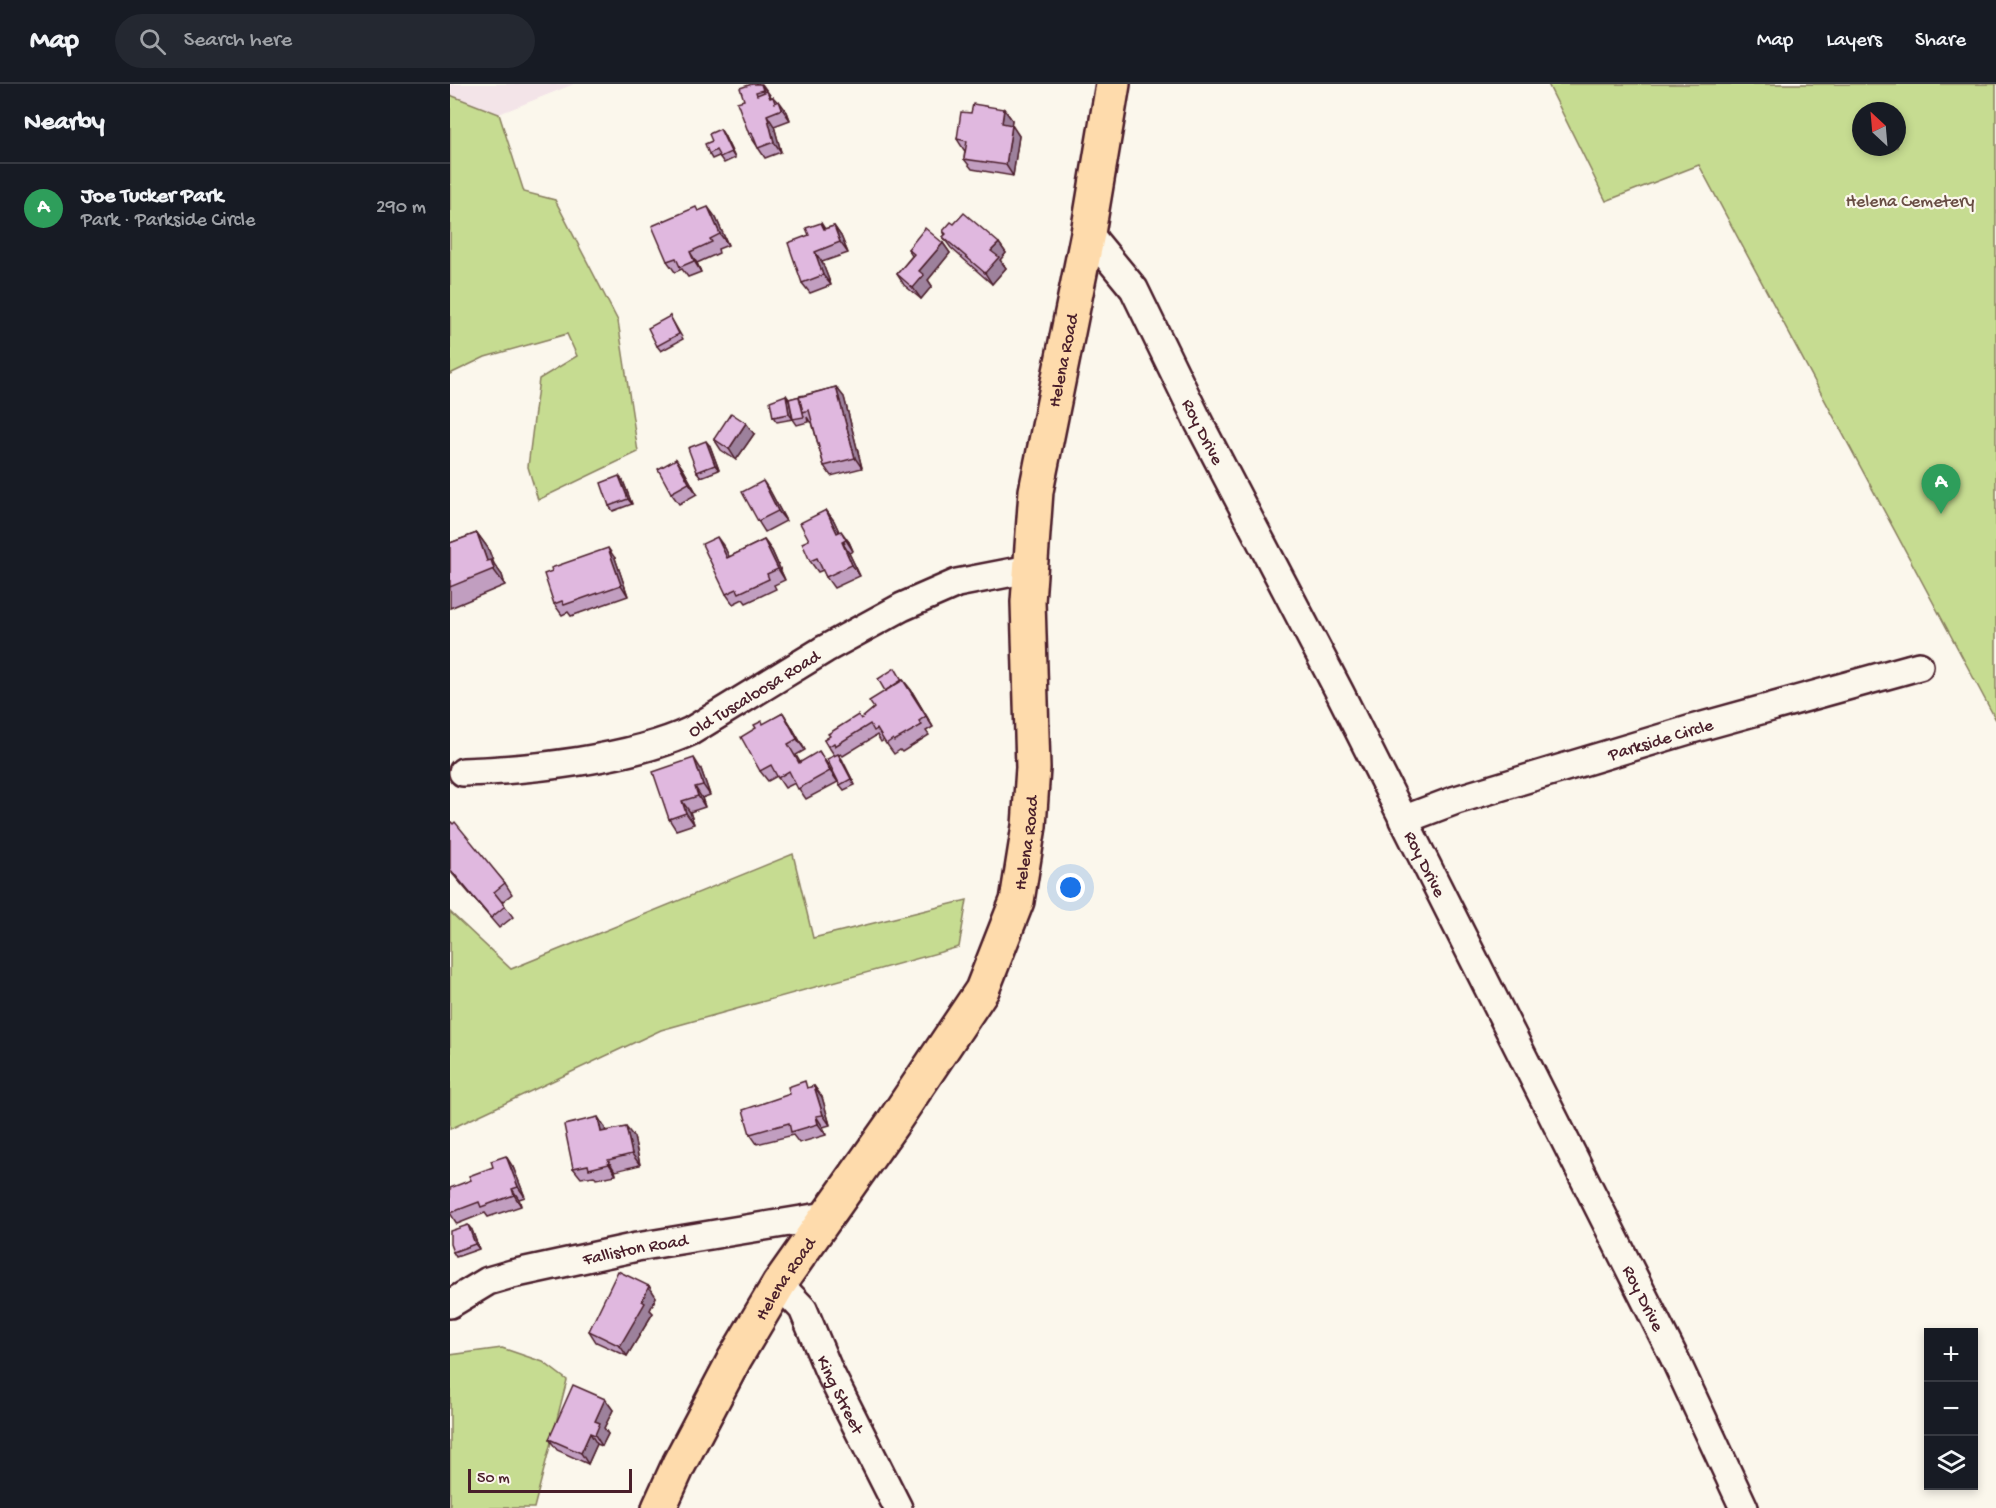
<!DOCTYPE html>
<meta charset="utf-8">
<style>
body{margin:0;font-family:"Gochi Hand",sans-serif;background:#242831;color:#f1f3f6}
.controls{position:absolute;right:18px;bottom:18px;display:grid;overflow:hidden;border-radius:0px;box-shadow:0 3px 9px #0003}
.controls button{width:54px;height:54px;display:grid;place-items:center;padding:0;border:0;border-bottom:2px solid #363941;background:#171b24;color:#f1f3f6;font:30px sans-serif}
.compass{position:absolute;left:1402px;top:18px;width:54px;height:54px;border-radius:50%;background:#171b24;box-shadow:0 3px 9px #0003;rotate:334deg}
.scale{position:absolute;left:18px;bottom:15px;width:164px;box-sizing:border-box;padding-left:6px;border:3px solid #4a1f2b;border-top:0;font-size:16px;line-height:21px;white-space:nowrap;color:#4a1f2b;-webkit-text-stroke:4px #fbf7ec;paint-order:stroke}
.you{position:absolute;left:621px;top:804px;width:21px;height:21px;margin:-15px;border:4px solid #fff;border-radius:50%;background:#1a73e8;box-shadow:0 0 0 9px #1a73e833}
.badge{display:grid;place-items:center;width:39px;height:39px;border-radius:50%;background:#1f6fb2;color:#fff;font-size:20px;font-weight:700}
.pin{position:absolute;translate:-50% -50px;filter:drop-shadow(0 2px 3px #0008)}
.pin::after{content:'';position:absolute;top:32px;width:21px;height:18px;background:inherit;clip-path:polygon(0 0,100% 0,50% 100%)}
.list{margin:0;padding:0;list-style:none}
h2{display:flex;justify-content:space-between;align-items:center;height:78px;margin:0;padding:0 24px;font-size:26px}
h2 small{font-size:20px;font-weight:400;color:#9ea1a6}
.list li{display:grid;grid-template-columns:39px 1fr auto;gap:18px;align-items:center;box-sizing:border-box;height:90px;padding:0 24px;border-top:2px solid #363941}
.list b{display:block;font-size:22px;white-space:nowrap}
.list p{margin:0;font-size:20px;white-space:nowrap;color:#9ea1a6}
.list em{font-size:20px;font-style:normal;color:#9ea1a6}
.icon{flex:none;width:33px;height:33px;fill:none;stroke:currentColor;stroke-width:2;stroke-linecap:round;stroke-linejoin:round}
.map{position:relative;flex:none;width:1546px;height:1424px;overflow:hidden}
header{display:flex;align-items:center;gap:36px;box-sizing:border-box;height:84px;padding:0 30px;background:#171b24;border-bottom:2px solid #363941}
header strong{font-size:28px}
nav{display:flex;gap:33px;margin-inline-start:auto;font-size:21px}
.search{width:420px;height:54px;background:#242831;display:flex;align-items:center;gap:15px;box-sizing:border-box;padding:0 21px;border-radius:33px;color:#9ea1a6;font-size:22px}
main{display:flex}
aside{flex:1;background:#171b24}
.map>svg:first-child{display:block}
</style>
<header>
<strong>Map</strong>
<div class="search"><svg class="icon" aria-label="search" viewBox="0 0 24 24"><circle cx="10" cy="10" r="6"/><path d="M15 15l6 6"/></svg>Search here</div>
<nav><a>Map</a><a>Layers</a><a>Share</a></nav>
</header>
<main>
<aside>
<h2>Nearby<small></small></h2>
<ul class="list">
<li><span class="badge" style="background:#2e9e5b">A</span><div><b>Joe Tucker Park</b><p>Park · Parkside Circle</p></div><em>290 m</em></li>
</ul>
</aside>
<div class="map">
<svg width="1546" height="1424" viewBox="0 0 1546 1424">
<rect width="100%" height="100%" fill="#fbf7ec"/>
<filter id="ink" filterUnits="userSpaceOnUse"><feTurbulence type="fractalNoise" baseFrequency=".0167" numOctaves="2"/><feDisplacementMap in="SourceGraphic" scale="12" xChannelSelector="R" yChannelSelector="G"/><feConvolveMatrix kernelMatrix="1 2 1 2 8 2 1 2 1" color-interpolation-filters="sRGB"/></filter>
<g filter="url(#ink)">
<polygon fill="#f3e4e8" points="0,0 124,0 49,30 0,11"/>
<g fill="#c6dc91" stroke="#887e5e" stroke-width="1.5" fill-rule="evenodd">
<path d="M1098,0h448v636l-297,-555 -93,36zM1411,27h36v36h-36z"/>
<polygon points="0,11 49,30 74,108 105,116 168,237 188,368 88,416 78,383 89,295 127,272 117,250 35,273 0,290"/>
<polygon points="343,770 363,854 517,816 509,863 211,946 0,1045 0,828 61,885"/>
<polygon points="52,1264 93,1278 117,1296 84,1424 0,1424 0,1271"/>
</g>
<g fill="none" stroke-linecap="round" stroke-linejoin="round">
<g stroke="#4a1f2b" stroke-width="32">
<g id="minor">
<path id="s1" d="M638,149l46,56 65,134 141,270 334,664 70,151"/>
<path id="s2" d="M13,688c66,-2 168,-13 228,-41l134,-82 77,-42 55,-24 72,-14"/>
<path id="s3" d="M953,736l53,-20 236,-71 227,-63"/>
<path id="s4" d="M329,1200l24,25 25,60 70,139"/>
<path id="s5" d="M0,1220l38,-23 24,-7 125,-27 189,-31"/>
</g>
</g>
<g stroke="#4a1f2b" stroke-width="38">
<g id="major">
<path id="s6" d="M209,1424l20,-44 56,-106 44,-74 113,-160 90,-134 35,-89 12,-75 4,-58 -5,-166 8,-111 52,-258 25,-149"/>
</g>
</g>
<use href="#minor" stroke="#fbf7ec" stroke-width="27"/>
<use href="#major" stroke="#fedbac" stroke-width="33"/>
</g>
<g fill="#c19ec0" stroke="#4a1f2b" stroke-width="1.5">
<polygon points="302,0 312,0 322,14 323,13 337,28 340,36 324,42 331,68 315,74 299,50 294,16"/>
<polygon points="554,25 562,36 561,41 569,52 563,92 522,85 514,75 515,66 514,66 507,55 521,29"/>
<polygon points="270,45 274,51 285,74 274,79 269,72 262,75 259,70 262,57"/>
<polygon points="249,127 266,134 278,161 268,165 269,169 247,179 251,188 238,193 232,185 225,188 217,177"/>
<polygon points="371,139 375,145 384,142 391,152 398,169 372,178 381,201 360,209 352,199"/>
<polygon points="504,140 549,159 556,169 550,176 556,184 542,200 501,164 493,153 495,151 493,147"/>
<polygon points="493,159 500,169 478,196 482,202 471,215 454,201 447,190 462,172 458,165"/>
<polygon points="220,232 233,255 211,267 207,262"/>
<polygon points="386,303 394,313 412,384 381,392 374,382 362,338 360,338 357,333 358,338 347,341 343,335 327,338 323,333 336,311 339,315"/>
<polygon points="304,350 286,376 271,366 264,355"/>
<polygon points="260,362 269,386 251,393 247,388"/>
<polygon points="226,375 233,385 247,410 229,420 221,409"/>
<polygon points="173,397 182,420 163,427 159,422"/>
<polygon points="320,407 336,437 315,448 308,437"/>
<polygon points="376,426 384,437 389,448 399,458 403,467 399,469 410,492 384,504 376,493 373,486 368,488 360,477 359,456"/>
<polygon points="27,449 38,464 44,480 52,491 55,501 0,524 0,459"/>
<polygon points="314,456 322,467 335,496 324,501 326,505 296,519 293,515 283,520 276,510 275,464 279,473"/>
<polygon points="165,474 178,512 121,532 118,528 112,531 104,520"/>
<polygon points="453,596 461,606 483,643 476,647 479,651 452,668 450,666 444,670 434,656 431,658 427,651 393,672 391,670 389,671 405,701 394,706 390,701 385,672 374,656 411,635 424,624"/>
<polygon points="333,629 340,640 355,666 346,671 350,678 376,678 388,698 356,715 345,699 335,704 327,692 318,697 310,687 314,640"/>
<polygon points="251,685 260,711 252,714 255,723 240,728 244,740 226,746 219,735"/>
<polygon points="0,737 55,799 62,810 52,818 63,833 49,844 0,787"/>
<polygon points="364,1002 372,1013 380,1041 373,1043 376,1051 349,1059 343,1051 307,1060 300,1050 359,1004"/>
<polygon points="155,1044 156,1047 184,1053 190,1081 165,1087 166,1091 146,1095 144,1092 131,1094 123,1084"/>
<polygon points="63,1083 75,1113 69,1115 71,1122 38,1133 35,1129 7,1140 0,1129 21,1096"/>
<polygon points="22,1146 29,1165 6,1173 3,1168"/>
<polygon points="199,1202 206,1213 200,1226 203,1229 177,1272 146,1258 139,1247"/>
<polygon points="155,1315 163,1326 154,1344 158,1350 152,1362 147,1360 138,1380 107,1366 99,1355"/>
</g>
<g fill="#9d819c" stroke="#4a1f2b" stroke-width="1.5">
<polygon points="311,0 324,17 327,25 313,6"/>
<polygon points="329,17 337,28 340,36 332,25"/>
<polygon points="554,25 562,36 560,50 552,39"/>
<polygon points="317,31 324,42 331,68 324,58"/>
<polygon points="562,41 569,52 563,92 556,81"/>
<polygon points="270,45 274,51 285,74 281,68"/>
<polygon points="258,123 266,134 278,161 270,150"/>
<polygon points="384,142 391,152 398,169 390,158"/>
<polygon points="493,159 500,169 478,196 482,202 471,215 463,204 469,187"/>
<polygon points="549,159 556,169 550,176 556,184 542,200 535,189 541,167"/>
<polygon points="240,168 247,179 251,188 244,177"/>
<polygon points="365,168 372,178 381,201 373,191"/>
<polygon points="386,303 394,313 412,384 405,374"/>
<polygon points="336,311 339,316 343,335 339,330"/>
<polygon points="296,339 304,350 286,376 279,365"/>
<polygon points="256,357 260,362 269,386 265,381"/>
<polygon points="226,375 233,385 247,410 239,399"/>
<polygon points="169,392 173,397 182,420 178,415"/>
<polygon points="313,397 320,407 336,437 328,427"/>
<polygon points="376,426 384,437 395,460 387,449"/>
<polygon points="391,447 399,458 403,467 396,456"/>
<polygon points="27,449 38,464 44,480 52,491 55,501 37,477"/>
<polygon points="267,453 275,464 285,485 277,474"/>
<polygon points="314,456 322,467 335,496 328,485"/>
<polygon points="392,458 399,469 410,492 402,481"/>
<polygon points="158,464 165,474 178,512 171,501"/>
<polygon points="453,596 461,606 483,643 476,632"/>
<polygon points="333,629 340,640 355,666 347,655"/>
<polygon points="369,667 376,678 388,698 380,687"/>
<polygon points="388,670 392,675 405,701 401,695"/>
<polygon points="244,674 251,685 260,711 253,701"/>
<polygon points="245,703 252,714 255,723 248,712"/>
<polygon points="232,717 240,728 244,740 236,729"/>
<polygon points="364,1002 372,1013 380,1041 373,1031"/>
<polygon points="366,1032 373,1043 376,1051 368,1040"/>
<polygon points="148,1033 155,1044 158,1059 151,1048"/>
<polygon points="176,1043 184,1053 190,1081 182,1070"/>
<polygon points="56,1072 63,1083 75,1113 68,1103"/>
<polygon points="158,1076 165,1087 166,1091 159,1080"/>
<polygon points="62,1105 69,1115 71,1122 64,1111"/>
<polygon points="18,1141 22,1146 29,1165 25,1160"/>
<polygon points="199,1202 206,1213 200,1226 203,1229 177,1272 170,1262"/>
<polygon points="155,1315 163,1326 154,1344 158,1350 152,1362 145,1351 145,1337"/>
<polygon points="140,1349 147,1360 138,1380 131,1369"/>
</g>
<g fill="#e0b8df" stroke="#4a1f2b" stroke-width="1.5">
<polygon points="302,0 311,0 313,6 306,8 307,11 317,7 320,14 323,13 325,19 329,17 332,25 317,31 324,58 308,64 302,49 299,50 287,18 294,16 290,4"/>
<polygon points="523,20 554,25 552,39 562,41 556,81 514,75 517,57 507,55 511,28 521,29"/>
<polygon points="270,45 281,68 270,73 266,66 259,70 255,60 262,57 259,50"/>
<polygon points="246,123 248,127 258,123 270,150 260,155 262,158 240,168 244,177 230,183 226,174 217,177 202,142"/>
<polygon points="514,129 549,159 541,167 549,173 535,189 493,153 496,150 493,147 501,138 504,140"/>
<polygon points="371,139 374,145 384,142 390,158 365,168 373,191 352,199 338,159 359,151 356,144"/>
<polygon points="475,144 493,159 469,187 474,191 463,204 447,190 464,170 458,165"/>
<polygon points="220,232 229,250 207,262 198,244"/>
<polygon points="386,303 405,374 374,382 359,326 353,328 349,313"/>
<polygon points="336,311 339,330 323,333 320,317"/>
<polygon points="350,312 349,313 354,333 343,335 339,315"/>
<polygon points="281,329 296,339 279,365 264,355"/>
<polygon points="256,357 265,381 247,388 238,364"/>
<polygon points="226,375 239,399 221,409 208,385"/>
<polygon points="169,392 178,415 159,422 151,399"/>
<polygon points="313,397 328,427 308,437 292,408"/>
<polygon points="376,426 387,449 391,447 396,456 392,458 402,481 376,493 367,474 360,477 352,459 359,456 350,439"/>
<polygon points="27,449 37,477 41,476 44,485 0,503 0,459"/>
<polygon points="267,453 277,474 314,456 328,485 317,490 319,495 289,509 287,505 276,510 252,460"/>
<polygon points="158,464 171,501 114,521 112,517 104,520 94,490 102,487 101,484"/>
<polygon points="445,584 452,596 435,607 428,595"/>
<polygon points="453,596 476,632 469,637 472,641 444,657 443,655 436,660 427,645 424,647 420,640 385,662 384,659 378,663 374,656 380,652 378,650 408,631 411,635 424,624 419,617"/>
<polygon points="333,629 347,655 338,660 349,679 369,667 380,687 348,705 339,687 328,694 321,681 310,687 291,653 306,644 304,641 312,637 313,640"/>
<polygon points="388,670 401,695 390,701 377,675"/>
<polygon points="244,674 253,701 245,703 248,712 232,717 236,729 219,735 203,688"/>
<polygon points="0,737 3,740 5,738 55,799 44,808 55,822 41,834 0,785"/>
<polygon points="355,997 357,1004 364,1002 373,1031 366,1032 368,1040 341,1048 339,1039 300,1050 293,1026 340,1010 338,1003"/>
<polygon points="148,1033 151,1048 176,1043 182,1070 158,1076 159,1080 139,1085 138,1081 123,1084 114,1041"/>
<polygon points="56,1072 68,1103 62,1105 64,1111 31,1123 29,1118 0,1129 0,1104 21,1096 19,1092 43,1083 41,1077"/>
<polygon points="18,1141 25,1160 3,1168 0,1160 0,1147"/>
<polygon points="168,1187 199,1202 192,1217 195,1219 170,1262 139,1247"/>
<polygon points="123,1301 155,1315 145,1337 150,1339 145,1351 140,1349 131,1369 99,1355"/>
</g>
</g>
<g text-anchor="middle" stroke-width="4.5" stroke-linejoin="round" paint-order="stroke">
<g font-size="18" fill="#694e44" stroke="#fbf7ec">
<text x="1460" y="122">Helena Cemetery</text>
</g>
<g font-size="18" fill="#4a1f2b" stroke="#fbf7ec">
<text dy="6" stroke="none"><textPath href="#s6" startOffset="1252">Helena Road</textPath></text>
<text dy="6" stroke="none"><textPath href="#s1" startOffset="231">Roy Drive</textPath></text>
<text dy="6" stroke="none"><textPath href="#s2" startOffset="306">Old Tuscaloosa Road</textPath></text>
<text dy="6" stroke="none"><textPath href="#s3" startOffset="270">Parkside Circle</textPath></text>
<text dy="6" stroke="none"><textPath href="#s6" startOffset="766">Helena Road</textPath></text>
<text dy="6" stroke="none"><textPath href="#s1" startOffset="717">Roy Drive</textPath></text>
<text dy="6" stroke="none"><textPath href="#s5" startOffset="195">Falliston Road</textPath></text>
<text dy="6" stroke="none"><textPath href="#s6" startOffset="262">Helena Road</textPath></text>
<text dy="6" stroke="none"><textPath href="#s1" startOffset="1203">Roy Drive</textPath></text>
<text dy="6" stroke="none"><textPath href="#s4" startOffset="128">King Street</textPath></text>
</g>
</g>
</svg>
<div class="controls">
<button>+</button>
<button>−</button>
<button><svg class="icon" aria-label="layers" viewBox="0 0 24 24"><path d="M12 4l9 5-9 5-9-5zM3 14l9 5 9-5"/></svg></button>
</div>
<svg class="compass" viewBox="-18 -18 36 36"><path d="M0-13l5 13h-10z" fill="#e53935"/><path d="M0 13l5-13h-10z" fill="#9ea1a6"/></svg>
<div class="scale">50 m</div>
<div class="you"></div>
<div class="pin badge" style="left:1491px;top:430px;background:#2e9e5b">A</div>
</div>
</main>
